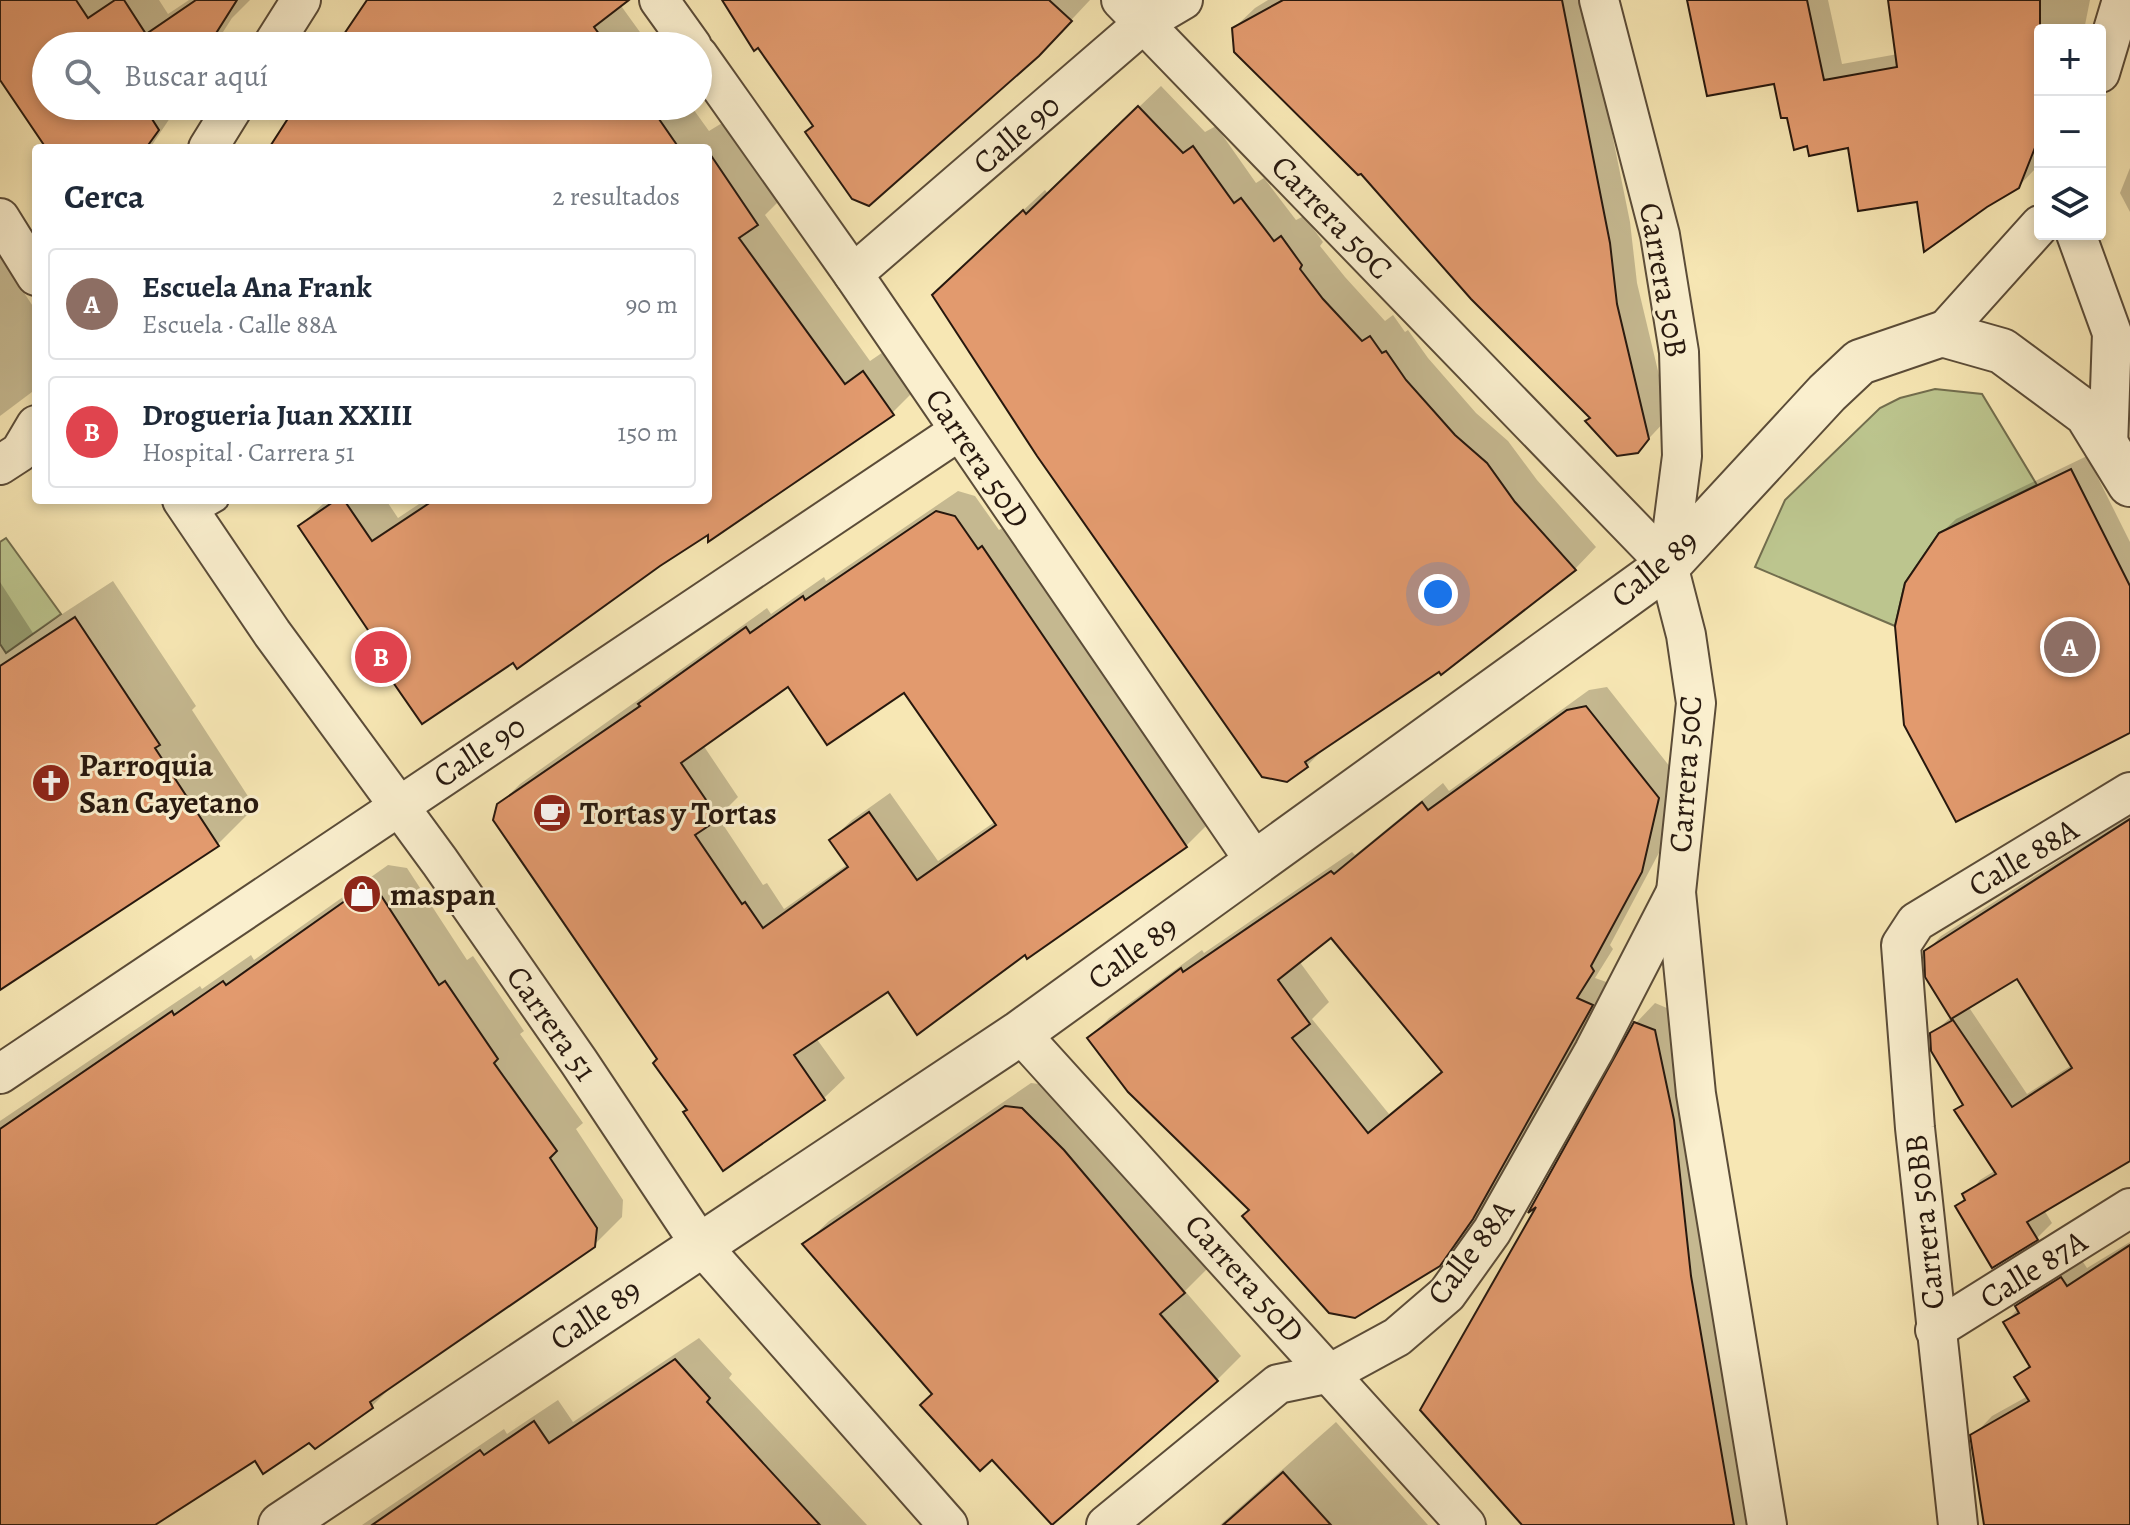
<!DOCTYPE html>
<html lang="es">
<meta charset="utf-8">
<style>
body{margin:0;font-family:Alegreya,serif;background:#f6f6f7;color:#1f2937}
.controls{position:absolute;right:24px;top:24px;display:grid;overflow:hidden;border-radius:8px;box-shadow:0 4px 12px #0003}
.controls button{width:72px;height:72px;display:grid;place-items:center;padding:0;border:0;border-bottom:2px solid #e0e1e3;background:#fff;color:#1f2937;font:40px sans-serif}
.you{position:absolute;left:1438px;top:594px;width:28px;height:28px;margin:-20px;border:6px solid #fff;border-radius:50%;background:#1a73e8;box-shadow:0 0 0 12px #1a73e833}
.badge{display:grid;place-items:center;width:52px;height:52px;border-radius:50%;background:#0b8043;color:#fff;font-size:26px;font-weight:700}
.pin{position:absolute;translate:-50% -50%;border:4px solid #fff;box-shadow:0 2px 8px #0006}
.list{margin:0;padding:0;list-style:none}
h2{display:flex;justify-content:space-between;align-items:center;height:104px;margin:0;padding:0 32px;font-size:34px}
h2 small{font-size:26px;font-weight:400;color:#747a83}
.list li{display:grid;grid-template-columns:52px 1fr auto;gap:24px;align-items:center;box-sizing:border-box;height:112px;margin:0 16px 16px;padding:0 16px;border:2px solid #e0e1e3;border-radius:8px}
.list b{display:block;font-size:30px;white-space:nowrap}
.list p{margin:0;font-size:26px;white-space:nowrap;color:#747a83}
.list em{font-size:26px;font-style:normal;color:#747a83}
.icon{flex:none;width:44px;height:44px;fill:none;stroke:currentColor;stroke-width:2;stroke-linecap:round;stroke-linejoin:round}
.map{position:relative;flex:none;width:2130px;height:1525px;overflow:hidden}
.search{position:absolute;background:#fff;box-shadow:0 4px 12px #0003;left:32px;top:32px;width:680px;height:88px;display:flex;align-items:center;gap:20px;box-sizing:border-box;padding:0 28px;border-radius:44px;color:#747a83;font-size:30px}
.panel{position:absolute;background:#fff;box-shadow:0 4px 12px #0003;left:32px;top:144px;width:680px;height:360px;border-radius:8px}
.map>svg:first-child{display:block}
</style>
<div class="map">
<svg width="2130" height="1525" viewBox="0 0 2130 1525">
<rect width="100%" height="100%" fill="#f7e7b4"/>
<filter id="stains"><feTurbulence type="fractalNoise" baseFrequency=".0025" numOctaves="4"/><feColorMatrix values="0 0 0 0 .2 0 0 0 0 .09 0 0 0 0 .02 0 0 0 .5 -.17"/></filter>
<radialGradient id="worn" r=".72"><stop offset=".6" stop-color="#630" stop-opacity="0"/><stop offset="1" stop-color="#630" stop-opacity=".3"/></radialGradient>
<g fill="#bcc58e" stroke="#726e4e" stroke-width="2">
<polygon points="1935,389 1982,394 2037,485 1939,533 1905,583 1895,626 1755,567 1785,500 1880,408 1900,398"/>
<polygon points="6,538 61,614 6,653 0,644 0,542"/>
</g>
<g fill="#0003" fill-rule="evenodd">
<polygon points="0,0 159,0 168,14 189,0 250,0 232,18 214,46 46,46 46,106 178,106 150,148 48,148 0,76"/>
<polygon points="370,0 622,0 619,3 650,46 338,46"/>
<polygon points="725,0 1090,0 1060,32 815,125"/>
<polygon points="1268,0 1585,0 1630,222 1637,283 1669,417 1637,451 1592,417 1234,28 1255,8"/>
<polygon points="1689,0 1828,0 1842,64 1898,54 1890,0 2090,0 2084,30 2040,30 2040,159 2036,168 2018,187 1918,200 1850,145 1809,144 1789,116 1776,81"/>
<polygon points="1161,86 1205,132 1216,126 1256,183 1264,178 1296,220 1304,216 1323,242 1320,246 1345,277 1385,321 1393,315 1405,332 1408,330 1428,358 1476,413 1508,441 1537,480 1596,547 1575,569 1439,669 1329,743 1307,766 956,273 1045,190 1048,194"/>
<polygon points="298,106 691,106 709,131 727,120 782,198 765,215 870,361 889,348 917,388 892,413 513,660 374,635 300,526 327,500 386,500 398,518 425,500 708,500 708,148 270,148"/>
<polygon points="2130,168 2130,212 2120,193"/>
<polygon points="0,256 36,311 36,389 0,416"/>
<polygon points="2087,456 2130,542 2130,731 1940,534 1956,519"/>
<path d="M958,491l17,5 24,34 5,-3 203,298 -21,21 -161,106 -137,37 -72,49 29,40 -21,20 -100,70 -39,-56 4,-4 -30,-48 -160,-255 21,-21 247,-176 4,6 53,-37 2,4zM788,684l117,7 91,130 -58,40 -48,-68 -38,27 -21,20 17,24 -64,45 -17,-26 -4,2 -45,-68 20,-20 -35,-52z"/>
<polygon points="113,581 196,706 192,710 255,807 218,844 0,988 0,582 33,633"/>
<path d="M1607,687l71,90 -17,72 -51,96 3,4 -18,29 17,6 -119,213 -33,47 -22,21 -187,-56 -162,-170 20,-21 93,-68 2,3 148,-101 3,3 88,-72 6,8 140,-101zM1332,935l111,135 -54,44 -77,-95 17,-17 -30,-41z"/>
<path d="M2130,815v344l-86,51 8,13 -15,15 -44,27 -35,-59 22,-26 16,-10 -39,-60 7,-7 -32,-69 19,-17 -25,-65 15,-16zM2018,976l54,89 -45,29 -59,-88z"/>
<polygon points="388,865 407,868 467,960 473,956 524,1031 520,1034 583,1123 576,1129 623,1200 622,1217 594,1245 397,1381 372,1406 309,1440 255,1458 152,1525 0,1525 0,1121 200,986 202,989 251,955 254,960"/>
<polygon points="1655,1003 1674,1011 1755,1525 1526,1525 1542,1202 1636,1023"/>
<polygon points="1031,1083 1046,1085 1208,1268 1185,1291 1241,1356 1217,1380 934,1393 805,1244 829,1221"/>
<polygon points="2130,1242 2130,1525 1985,1525 1973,1436 1992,1416 2028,1396 2017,1378 2030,1364 2006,1322 2037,1287 2081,1259 2087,1268"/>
<polygon points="699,1338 732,1374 729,1378 867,1525 362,1525 504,1429 507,1434 558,1400 573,1422"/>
<polygon points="1336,1422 1428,1525 1220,1525"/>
</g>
<g fill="#e29a6e" stroke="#27180e" stroke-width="2" fill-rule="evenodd">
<polygon points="0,0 76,0 88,18 115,0 124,0 146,34 196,0 237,0 208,46 46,46 46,106 148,106 145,108 159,130 146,148 46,148 0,80"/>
<polygon points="367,0 629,0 594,27 608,46 336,46"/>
<polygon points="722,0 1049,0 1072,21 1039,56 869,206 852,199 805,132 813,126 758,48 754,51"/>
<polygon points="1283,0 1562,0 1610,243 1617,304 1649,439 1638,453 1617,456 1585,421 1590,418 1471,299 1361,174 1358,175 1234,52 1232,28"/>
<polygon points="1687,0 1807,0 1824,80 1897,67 1888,0 2040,0 2040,135 2019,188 1987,207 1924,252 1917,202 1858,211 1848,148 1809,156 1807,146 1794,150 1787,118 1781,118 1774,84 1707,96"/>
<polygon points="296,106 650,106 679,148 269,148"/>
<polygon points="1138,106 1183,153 1193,146 1234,203 1241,198 1274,241 1281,236 1302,265 1300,269 1323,299 1362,341 1370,336 1382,353 1386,351 1406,380 1455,435 1487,463 1515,502 1576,570 1441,675 1439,672 1305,762 1308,767 1287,782 1262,777 1037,456 932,295 1023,210 1026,214"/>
<polygon points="708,151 758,225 739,238 845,384 863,371 894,415 708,542 708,535 660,566 517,669 513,663 422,724 365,642 372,636 298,526 336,500 344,500 372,541 434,500 708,500"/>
<polygon points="2071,469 2130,586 2130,733 1956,822 1904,725 1895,626 1905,583 1939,533"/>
<path d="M936,511l19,5 23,33 4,-3 205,301 -160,112 -2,-4 -108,80 -29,-43 -94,63 31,45 -102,71 -40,-59 4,-2 -34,-47 4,-4 -164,-239 4,-16 143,-98 -2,-2 108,-77 4,6 53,-37 2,4zM788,687l39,58 77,-52 92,132 -79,55 -48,-68 -40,28 19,27 -85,61 -18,-26 -3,2 -47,-69 24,-16 -38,-56z"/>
<polygon points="75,617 160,745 155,748 219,846 0,990 0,666"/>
<path d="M1586,706l73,92 -17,74 -51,94 3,5 -17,27 16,7 -120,214 -33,47 -85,52 -26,-5 -87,-97 7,-6 -121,-118 -41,-54 94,-70 2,4 148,-101 3,3 88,-72 6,8 139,-100zM1331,938l111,134 -74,61 -76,-95 18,-14 -32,-44z"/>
<polygon points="2130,819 2130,1161 2027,1222 2038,1240 1992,1268 1955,1206 1965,1200 1962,1194 1996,1174 1954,1110 1963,1105 1931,1051 1930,1033 1953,1020 2012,1107 2072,1068 2017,979 1951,1019 1925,977 1924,951"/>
<polygon points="359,891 380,894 439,985 445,981 498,1059 494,1063 557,1151 550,1158 597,1228 595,1247 370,1402 373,1408 315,1449 309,1443 263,1474 255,1461 155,1525 0,1525 0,1129 172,1011 174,1015 223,981 226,985"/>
<polygon points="1634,1022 1655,1030 1674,1120 1691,1276 1734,1525 1522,1525 1420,1410 1536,1207 1528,1213"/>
<polygon points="1005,1106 1022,1108 1064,1150 1185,1293 1160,1314 1218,1381 1052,1525 992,1460 980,1471 920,1405 932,1394 802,1244"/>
<polygon points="2130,1245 2130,1525 1984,1525 1970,1435 2029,1401 2014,1377 2030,1367 2003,1322 2019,1313 2015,1306 2061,1277 2067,1286"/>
<polygon points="675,1359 710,1398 707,1402 820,1525 372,1525 480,1450 484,1455 534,1421 549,1443"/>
<polygon points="1283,1472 1331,1525 1223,1525"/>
</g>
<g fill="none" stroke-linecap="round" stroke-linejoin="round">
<g stroke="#5b4c38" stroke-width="24">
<polyline id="service" points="192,515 218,500"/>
</g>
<g stroke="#5b4c38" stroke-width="42">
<g id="minor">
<polyline points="659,0 692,46"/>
<polyline points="1121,0 1668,565 1686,635 1696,703 1676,892 1696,1094 1767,1525"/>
<polyline points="1599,0 1660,235 1679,352 1682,456 1668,565"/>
<polyline points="272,46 301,0"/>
<polyline points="698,55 853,274 1256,863"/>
<polyline points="2100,73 2122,0"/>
<polyline points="208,148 234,106"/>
<polyline points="0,218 36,276"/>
<polyline points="2076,234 2112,333 2108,447"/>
<polyline points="853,274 1144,23 1183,0"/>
<polyline points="1942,334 2040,225"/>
<polyline points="0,465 20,452 36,425"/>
<polyline points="182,500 272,633 440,862 579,1062 700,1244 948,1525"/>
<polyline points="1020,1033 1466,1525"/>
<polyline points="0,1074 959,431"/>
<polyline points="1935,1330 2130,1208"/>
<polyline points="1106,1525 1278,1384 1331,1373 1397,1337 1447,1294 1492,1231 1594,1051 1676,892"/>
<polyline points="1958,1525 1915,1128 1901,945 1916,922 2130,792"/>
</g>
</g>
<g stroke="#5b4c38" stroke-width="48">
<polyline id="tertiary" points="281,1525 1020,1033 1668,565 1827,393 1860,362 1942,334 2002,351 2087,414 2130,484"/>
</g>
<use href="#service" stroke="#faefce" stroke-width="20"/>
<use href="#minor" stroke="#faefce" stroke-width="38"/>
<use href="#tertiary" stroke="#faefce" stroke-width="44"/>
</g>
<defs>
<g id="church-disc" transform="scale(2)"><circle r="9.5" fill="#8f2418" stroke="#faefce"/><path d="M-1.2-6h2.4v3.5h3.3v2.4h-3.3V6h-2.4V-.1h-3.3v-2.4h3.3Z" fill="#fff"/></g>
<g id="cafe-disc" transform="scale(2)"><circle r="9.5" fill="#8f2418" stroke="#faefce"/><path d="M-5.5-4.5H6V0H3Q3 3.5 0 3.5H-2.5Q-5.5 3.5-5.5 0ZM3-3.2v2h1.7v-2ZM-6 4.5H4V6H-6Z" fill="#fff"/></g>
<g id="shop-disc" transform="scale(2)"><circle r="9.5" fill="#8f2418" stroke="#faefce"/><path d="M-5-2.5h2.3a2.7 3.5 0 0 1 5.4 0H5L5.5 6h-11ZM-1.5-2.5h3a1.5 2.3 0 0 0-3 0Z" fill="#fff"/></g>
</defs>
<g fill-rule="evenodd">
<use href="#church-disc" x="51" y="783"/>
<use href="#cafe-disc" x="552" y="813"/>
<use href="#shop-disc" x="362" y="894"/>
</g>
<g text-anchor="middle" stroke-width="6" stroke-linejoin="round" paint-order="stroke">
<g font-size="32" fill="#27180e" stroke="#faefce">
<text transform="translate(1016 134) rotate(-41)" y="11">Calle 90</text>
<text transform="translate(1332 217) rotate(46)" y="11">Carrera 50C</text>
<text transform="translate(1664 280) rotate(80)" y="11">Carrera 50B</text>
<text transform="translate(978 458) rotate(56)" y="11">Carrera 50D</text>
<text transform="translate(1654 568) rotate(-40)" y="11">Calle 89</text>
<text transform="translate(479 751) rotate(-34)" y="11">Calle 90</text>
<text transform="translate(1685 774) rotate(-86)" y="11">Carrera 50C</text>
<text transform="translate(2023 857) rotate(-31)" y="11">Calle 88A</text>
<text transform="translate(1132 952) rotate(-36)" y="11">Calle 89</text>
<text transform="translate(552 1023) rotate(55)" y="11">Carrera 51</text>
<text transform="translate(1924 1222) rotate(-96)" y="11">Carrera 50BB</text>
<text transform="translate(1470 1252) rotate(-53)" y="11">Calle 88A</text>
<text transform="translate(2033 1269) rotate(-32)" y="11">Calle 87A</text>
<text transform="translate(1245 1278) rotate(48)" y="11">Carrera 50D</text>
<text transform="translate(595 1314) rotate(-34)" y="11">Calle 89</text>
</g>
<g font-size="32" font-weight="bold" fill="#27180e" stroke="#faefce" text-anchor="start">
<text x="79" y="776">Parroquia<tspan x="79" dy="37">San Cayetano</tspan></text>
<text x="580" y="824">Tortas y Tortas</text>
<text x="390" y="905">maspan</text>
</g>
</g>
<rect width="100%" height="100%" filter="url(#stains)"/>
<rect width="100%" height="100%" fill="url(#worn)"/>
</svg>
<div class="controls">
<button>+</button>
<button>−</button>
<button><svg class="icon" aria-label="layers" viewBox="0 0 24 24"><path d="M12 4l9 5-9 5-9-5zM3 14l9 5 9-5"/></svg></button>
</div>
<div class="you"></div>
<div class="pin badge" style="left:2070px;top:647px;background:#8d6e63">A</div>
<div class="pin badge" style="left:381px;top:657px;background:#e0444e">B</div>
<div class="search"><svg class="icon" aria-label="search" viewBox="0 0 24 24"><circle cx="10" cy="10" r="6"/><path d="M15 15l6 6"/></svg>Buscar aquí</div>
<section class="panel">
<h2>Cerca<small>2 resultados</small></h2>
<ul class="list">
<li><span class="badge" style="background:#8d6e63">A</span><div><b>Escuela Ana Frank</b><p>Escuela · Calle 88A</p></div><em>90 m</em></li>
<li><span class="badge" style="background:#e0444e">B</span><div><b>Drogueria Juan XXIII</b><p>Hospital · Carrera 51</p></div><em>150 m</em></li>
</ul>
</section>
</div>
